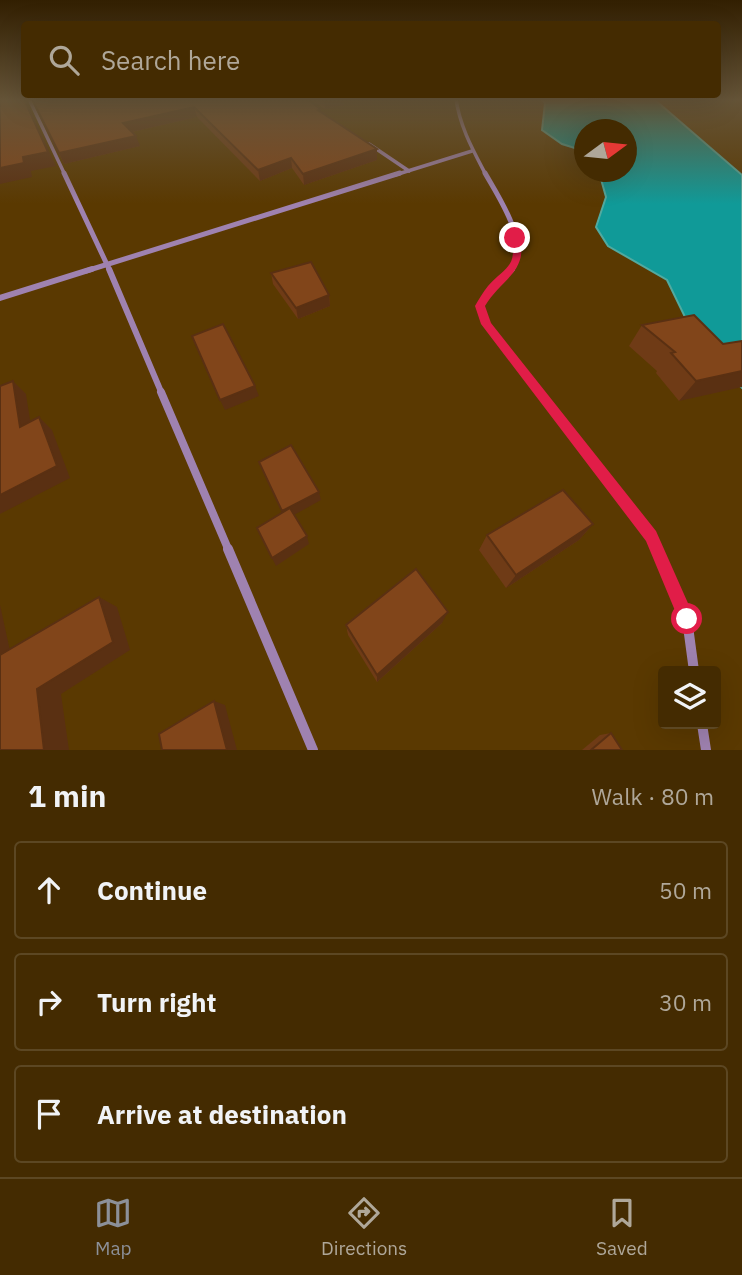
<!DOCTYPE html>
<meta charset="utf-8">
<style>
body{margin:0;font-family:"IBM Plex Sans",sans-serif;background:#4e3710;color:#f1f3f6}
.controls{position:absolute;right:21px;bottom:21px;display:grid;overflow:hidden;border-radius:7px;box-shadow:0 7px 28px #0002}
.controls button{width:63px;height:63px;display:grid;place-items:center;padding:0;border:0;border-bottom:2px solid #5c4723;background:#442b01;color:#f1f3f6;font:35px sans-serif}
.compass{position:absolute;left:574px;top:119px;width:63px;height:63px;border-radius:50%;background:#442b01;box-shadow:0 7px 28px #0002;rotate:75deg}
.stop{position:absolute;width:21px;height:21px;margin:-16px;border:5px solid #e11d48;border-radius:50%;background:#fff}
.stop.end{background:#e11d48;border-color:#fff;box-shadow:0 2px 7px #0008}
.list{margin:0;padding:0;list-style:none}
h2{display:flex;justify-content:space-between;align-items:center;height:91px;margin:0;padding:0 28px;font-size:30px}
h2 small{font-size:23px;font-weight:400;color:#afa799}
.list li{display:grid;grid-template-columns:46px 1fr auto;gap:21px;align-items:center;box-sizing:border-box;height:98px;margin:0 14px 14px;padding:0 14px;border:2px solid #5c4723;border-radius:7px}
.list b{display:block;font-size:26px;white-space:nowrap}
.list em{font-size:23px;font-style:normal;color:#afa799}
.icon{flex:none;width:38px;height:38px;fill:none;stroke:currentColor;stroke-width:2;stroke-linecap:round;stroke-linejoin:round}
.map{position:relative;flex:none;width:742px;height:750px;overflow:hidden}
.search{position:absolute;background:#442b01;box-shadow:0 7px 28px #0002;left:21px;right:21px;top:21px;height:77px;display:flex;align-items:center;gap:18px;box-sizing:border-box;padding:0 24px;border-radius:7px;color:#afa799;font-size:26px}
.sheet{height:427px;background:#442b01}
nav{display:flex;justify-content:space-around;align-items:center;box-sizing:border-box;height:98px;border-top:2px solid #5c4723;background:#442b01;font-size:19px;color:#afa799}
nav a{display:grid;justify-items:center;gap:4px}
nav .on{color:#8c9099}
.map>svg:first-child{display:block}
</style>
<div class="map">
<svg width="742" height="750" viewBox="0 0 742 750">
<rect width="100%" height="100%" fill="#5a3901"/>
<polygon fill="#109a98" stroke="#51aaa0" stroke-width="2" points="541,99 654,99 742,175 742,388 702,352 667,280 608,246 596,227 606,197 599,172 626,172 626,130 584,130 584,151 562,144 542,130 545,103"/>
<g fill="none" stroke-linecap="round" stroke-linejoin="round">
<g stroke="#9f82b0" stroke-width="3.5">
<polyline points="29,99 65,175"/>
<path d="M456,99c4,28 17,51 30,76"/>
<polyline points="369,144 409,171"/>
<polyline points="395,175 472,151"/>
</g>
<g stroke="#9f82b0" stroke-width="5">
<polyline points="64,173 110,271"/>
<path d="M485,173c14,25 46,71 26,98"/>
<polyline points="86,271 400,173"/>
</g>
<g stroke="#9f82b0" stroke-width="6">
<polyline points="109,269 162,394"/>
<polyline points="512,269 490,290 480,306 486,324 540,394"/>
<polyline points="0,298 92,269"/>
</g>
<g stroke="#9f82b0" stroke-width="8">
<polyline points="161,392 229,551"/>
<polyline points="539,392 651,536 657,551"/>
</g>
<g stroke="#9f82b0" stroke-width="10">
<polyline points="228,549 313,750"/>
<polyline points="657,549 687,619 694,671"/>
<polyline points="702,724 706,750"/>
</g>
</g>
<g fill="#6f3b16">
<polygon points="32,99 320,109 320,112 377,149 377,160 304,185 292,168 260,181 197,117 132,132 140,146 64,164"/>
<polygon points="309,99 344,99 344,105 325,109"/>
<polygon points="271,273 329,295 330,306 298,319 273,284"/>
<polygon points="642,325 723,344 742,341 679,401 656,373 657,371 629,346"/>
<polygon points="593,524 579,540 506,588 479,550 487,535"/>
<polygon points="442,623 377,682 348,635 346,625"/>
<polygon points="611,733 622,750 582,750 600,735"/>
</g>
<g fill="#5a3012">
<polygon points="24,99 26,99 25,101 56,166 31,171 32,177 0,184 0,168 23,157"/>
<polygon points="324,99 344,99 344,105 325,109"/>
<polygon points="194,107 197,117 127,133 123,123"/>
<polygon points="136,136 140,146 64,164 59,153"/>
<polygon points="377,149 377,160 304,185 303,174"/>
<polygon points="291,158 292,168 260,181 258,170"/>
<polygon points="329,295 330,306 298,319 296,308"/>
<polygon points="742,371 742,387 679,401 696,381"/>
<polygon points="13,381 26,394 33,439 20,427"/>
<polygon points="255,386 259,396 225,410 220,400"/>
<polygon points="39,417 52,430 70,478 0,514 0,495"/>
<polygon points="319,492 321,500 285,520 282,511"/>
<polygon points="593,524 579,540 506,588 516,575"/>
<polygon points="307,536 309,544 276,566 272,558"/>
<polygon points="99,597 117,607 130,650 61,694 69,750 44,750 37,689"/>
<polygon points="0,605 14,669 0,665"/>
<polygon points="448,612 442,623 377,682 377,675"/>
<polygon points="214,701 225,705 237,750 227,750"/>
</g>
<g fill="#81451a" stroke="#5a3012" stroke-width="2">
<polygon points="0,99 24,99 48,152 23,157 24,163 0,168"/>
<polygon points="32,99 307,99 320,109 318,110 377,149 303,174 291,158 258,170 194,107 123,123 136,136 59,153"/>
<polygon points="311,262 329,295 296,308 271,273"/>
<polygon points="694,315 723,344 742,341 742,371 696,381 671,353 675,352 642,325"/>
<polygon points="223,324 255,386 220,400 192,336"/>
<polygon points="13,381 20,427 39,417 57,466 0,495 0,386"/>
<polygon points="291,445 319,492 282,511 259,462"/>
<polygon points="563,490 593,524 516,575 487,535"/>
<polygon points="290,508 307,536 272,558 257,528"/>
<polygon points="416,569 448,612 377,675 346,625"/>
<polygon points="99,597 113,642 37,689 44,750 0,750 0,655"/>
<polygon points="214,701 227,750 162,750 159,734"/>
<polygon points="611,733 622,750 591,750"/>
</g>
<linearGradient id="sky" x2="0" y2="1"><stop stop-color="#321f01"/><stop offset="0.49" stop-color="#655438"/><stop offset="1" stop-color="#655438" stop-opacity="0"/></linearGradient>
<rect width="742" height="204" fill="url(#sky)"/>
<path fill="#e11d48" d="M515,235l5,3c8,34 -19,41 -35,68l6,17 165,208 39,88 -2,6 -6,3 -6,-3 -35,-84 -165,-217 -6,-18c4,-7 8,-14 13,-20 17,-19 30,-19 23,-48z"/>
</svg>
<div class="controls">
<button><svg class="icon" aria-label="layers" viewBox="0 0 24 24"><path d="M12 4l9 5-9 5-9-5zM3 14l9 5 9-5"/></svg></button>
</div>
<svg class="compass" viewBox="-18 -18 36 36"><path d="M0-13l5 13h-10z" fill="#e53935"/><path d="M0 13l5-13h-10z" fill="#afa799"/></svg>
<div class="stop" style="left:687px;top:619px"></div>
<div class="stop end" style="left:515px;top:238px"></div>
<div class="search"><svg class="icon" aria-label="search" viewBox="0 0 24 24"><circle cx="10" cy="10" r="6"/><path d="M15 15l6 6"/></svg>Search here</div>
</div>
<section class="sheet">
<h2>1 min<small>Walk · 80 m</small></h2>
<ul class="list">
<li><svg class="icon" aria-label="ahead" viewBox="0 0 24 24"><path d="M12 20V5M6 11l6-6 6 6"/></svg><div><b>Continue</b></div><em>50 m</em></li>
<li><svg class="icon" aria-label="right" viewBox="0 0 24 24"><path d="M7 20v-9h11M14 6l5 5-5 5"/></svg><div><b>Turn right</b></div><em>30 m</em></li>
<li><svg class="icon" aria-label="arrive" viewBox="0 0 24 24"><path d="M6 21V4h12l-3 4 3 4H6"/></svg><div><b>Arrive at destination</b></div></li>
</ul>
</section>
<nav>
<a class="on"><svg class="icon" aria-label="map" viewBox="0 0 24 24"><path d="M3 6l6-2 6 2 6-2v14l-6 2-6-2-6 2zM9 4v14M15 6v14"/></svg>Map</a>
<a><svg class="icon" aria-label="directions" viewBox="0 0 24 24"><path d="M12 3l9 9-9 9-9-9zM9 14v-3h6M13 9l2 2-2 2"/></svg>Directions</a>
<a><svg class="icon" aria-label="saved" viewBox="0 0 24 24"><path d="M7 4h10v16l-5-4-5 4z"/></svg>Saved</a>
</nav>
